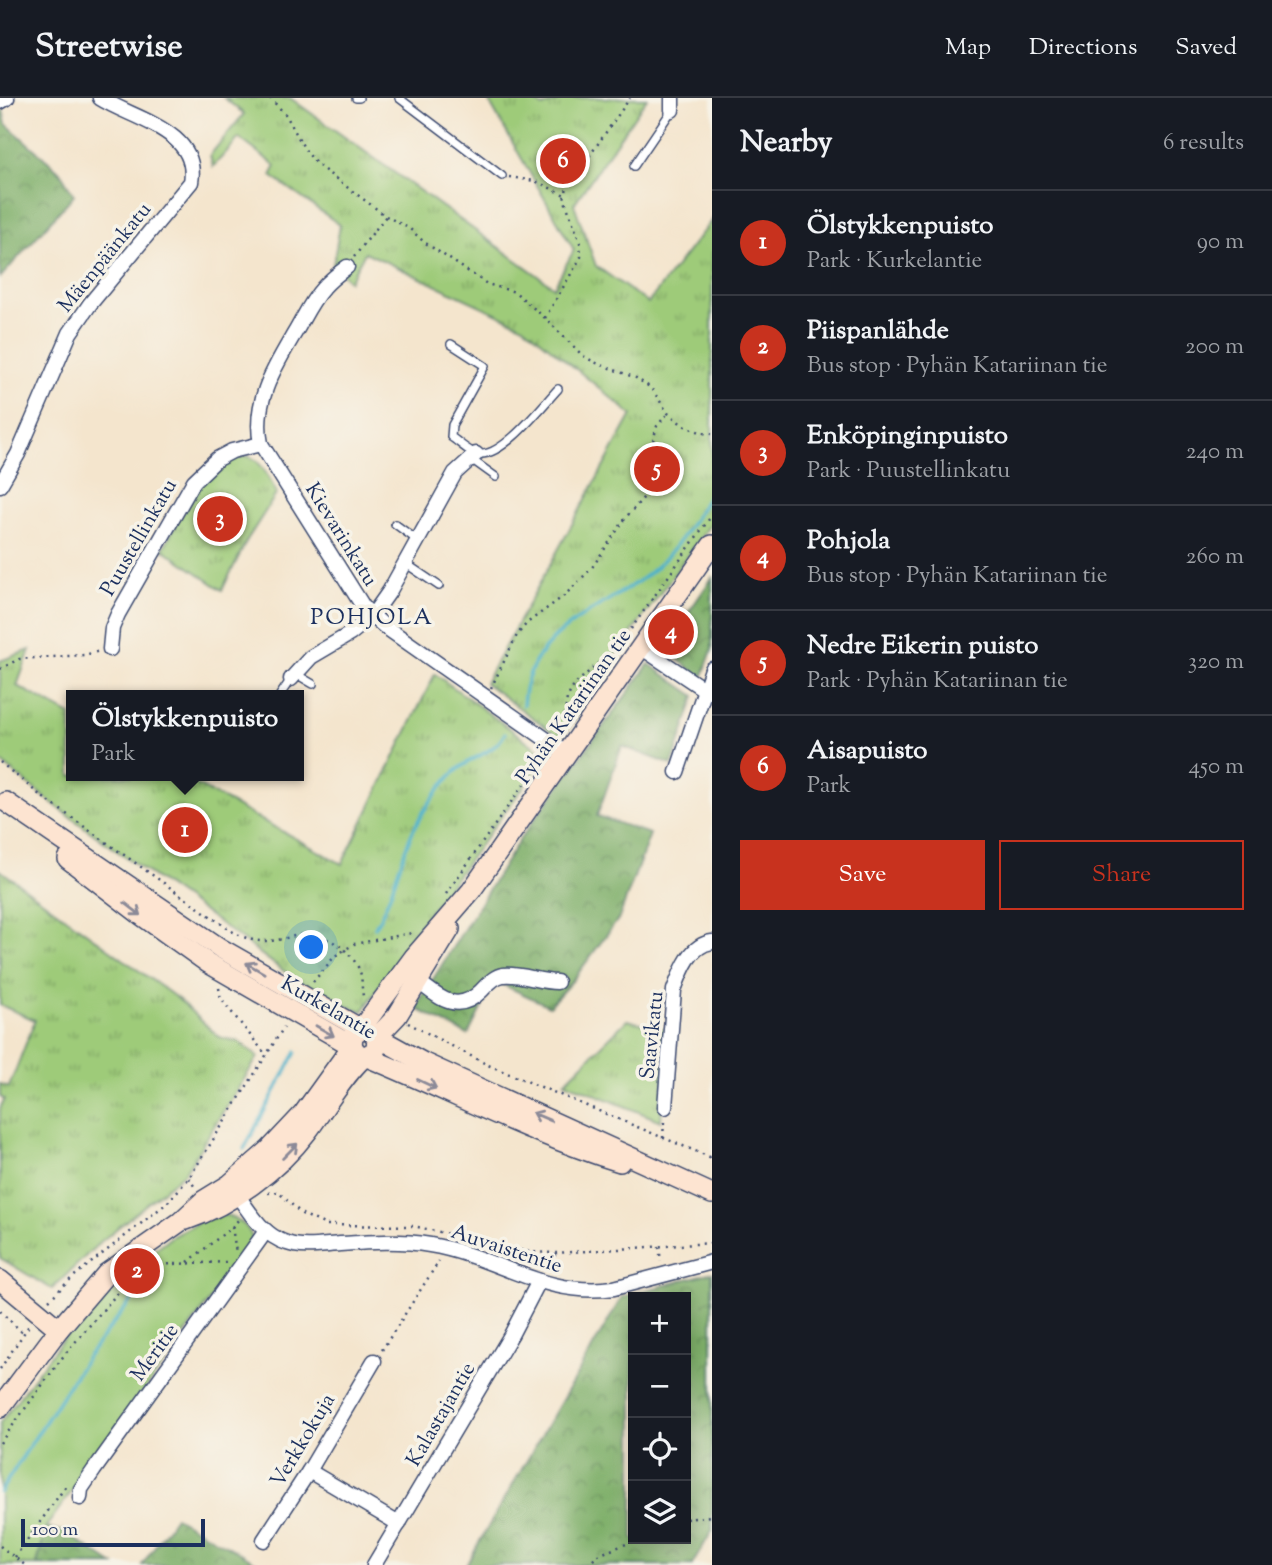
<!DOCTYPE html>
<meta charset="utf-8">
<style>
body{margin:0;font-family:"Sorts Mill Goudy",serif;background:#20242c;color:#f1f3f6}
.controls{position:absolute;right:21px;bottom:21px;display:grid;overflow:hidden;border-radius:0px;box-shadow:0 4px 18px #0003}
.controls button{width:63px;height:63px;display:grid;place-items:center;padding:0;border:0;border-bottom:2px solid #363941;background:#171b24;color:#f1f3f6;font:35px sans-serif}
.scale{position:absolute;left:21px;bottom:18px;width:184px;box-sizing:border-box;padding-left:7px;border:4px solid #1b2f5e;border-top:0;font-size:19px;line-height:24px;white-space:nowrap;color:#1b2f5e;-webkit-text-stroke:5px #f7f3e8;paint-order:stroke}
.you{position:absolute;left:312px;top:850px;width:24px;height:24px;margin:-18px;border:5px solid #fff;border-radius:50%;background:#1a73e8;box-shadow:0 0 0 10px #1a73e833}
.badge{display:grid;place-items:center;width:46px;height:46px;border-radius:50%;background:#c8321e;color:#fff;font-size:23px;font-weight:700}
.pin{position:absolute;translate:-50% -50%;border:4px solid #fff;box-shadow:0 2px 7px #0006}
.popup{position:absolute;left:66px;top:592px;width:238px;height:91px;box-sizing:border-box;display:grid;place-content:center;border-radius:0px;background:#171b24;filter:drop-shadow(0 2px 5px #0005);font-size:23px;white-space:nowrap;color:#9ea1a6}
.popup b{font-size:26px;color:#f1f3f6}
.popup::after{content:'';position:absolute;left:50%;top:100%;margin-left:-14px;border:14px solid transparent;border-top-color:#171b24}
.list{margin:0;padding:0;list-style:none}
h2{display:flex;justify-content:space-between;align-items:center;height:91px;margin:0;padding:0 28px;font-size:30px}
h2 small{font-size:23px;font-weight:400;color:#9ea1a6}
.list li{display:grid;grid-template-columns:46px 1fr auto;gap:21px;align-items:center;box-sizing:border-box;height:105px;padding:0 28px;border-top:2px solid #363941}
.list b{display:block;font-size:26px;white-space:nowrap}
.list p{margin:0;font-size:23px;white-space:nowrap;color:#9ea1a6}
.list em{font-size:23px;font-style:normal;color:#9ea1a6}
.actions{display:flex;gap:14px;padding:21px 28px}
.actions a{flex:1;padding:16px 0;border:2px solid #c8321e;border-radius:0px;text-align:center;font-size:24px;color:#c8321e}
.actions .main{background:#c8321e;color:#fff}
.icon{flex:none;width:38px;height:38px;fill:none;stroke:currentColor;stroke-width:2;stroke-linecap:round;stroke-linejoin:round}
.map{position:relative;flex:none;width:712px;height:1467px;overflow:hidden}
header{display:flex;align-items:center;gap:42px;box-sizing:border-box;height:98px;padding:0 35px;background:#171b24;border-bottom:2px solid #363941}
header strong{font-size:33px}
nav{display:flex;gap:38px;margin-inline-start:auto;font-size:24px}
main{display:flex}
aside{flex:1;background:#171b24}
.map>svg:first-child{display:block}
</style>
<header>
<strong>Streetwise</strong>
<nav><a>Map</a><a>Directions</a><a>Saved</a></nav>
</header>
<main>
<div class="map">
<svg width="712" height="1467" viewBox="0 0 712 1467">
<defs>
<pattern id="forest-crowns" width="20" height="18" patternUnits="userSpaceOnUse" patternTransform="scale(1.75)"><rect width="20" height="18" fill="#7eaf69"/><path d="M2 6a3 3 0 1 1 6 0M12 15a3 3 0 1 1 6 0" fill="none" stroke="#668f5a"/></pattern>
<pattern id="park-tufts" width="24" height="20" patternUnits="userSpaceOnUse" patternTransform="scale(1.75)"><rect width="24" height="20" fill="#9ecb79"/><path d="M3 7l-1-3M5 7V3M7 7l1-3M15 17l-1-3M17 17v-4M19 17l1-3" fill="none" stroke="#80a566"/></pattern>
</defs>
<rect width="100%" height="100%" fill="#f7f3e8"/>
<filter id="ink" filterUnits="userSpaceOnUse"><feTurbulence type="fractalNoise" baseFrequency=".0143" numOctaves="2"/><feDisplacementMap in="SourceGraphic" scale="14" xChannelSelector="R" yChannelSelector="G"/><feConvolveMatrix kernelMatrix="1 2 1 2 8 2 1 2 1" color-interpolation-filters="sRGB"/></filter>
<filter id="wash" filterUnits="userSpaceOnUse"><feTurbulence type="fractalNoise" baseFrequency=".00686" numOctaves="4" result="noise"/><feDisplacementMap in="SourceGraphic" scale="28" xChannelSelector="R" yChannelSelector="G"/><feGaussianBlur stdDeviation="1.57" result="paint"/><feColorMatrix in="noise" values="0 0 0 0 0 0 0 0 0 0 0 0 0 0 0 0 0 1.4 0 .05"/><feComposite in="paint" operator="in"/></filter>
<g filter="url(#wash)">
<rect width="100%" height="100%" fill="#f4e5cd"/>
<path fill="#9ecb79" stroke="#5c7d6c" stroke-width="2" d="M226,1117c14,5 22,10 27,25l-207,287 -9,38h-37v-142l55,-74 27,-32 67,-63 22,-17 31,-17z"/>
<g fill="url(#forest-crowns)" stroke="#4c6f64" stroke-width="2" fill-rule="evenodd">
<polygon points="0,0 14,0 2,7 6,26 60,74 74,97 0,180"/>
<polygon points="712,480 712,552 702,580 664,550"/>
<polygon points="649,566 695,598 672,667 622,648 597,718 650,736 619,820 573,882 549,908 495,883 468,937 415,910 520,741"/>
<path d="M712,1174v259l-20,34h-226l156,-268zM686,1199v242h-53v-242z"/>
<polygon points="175,1419 249,1460 261,1467 142,1467"/>
<polygon points="46,1429 64,1434 114,1467 37,1467"/>
</g>
<g fill="url(#park-tufts)" stroke="#5c7d6c" stroke-width="2">
<polygon points="224,0 290,0 554,189 574,152 487,0 529,0 543,9 566,0 647,0 574,106 596,168 648,205 712,122 712,424 619,552 604,568 590,599 561,640 485,585 632,317 524,228 365,154 349,183 333,167 340,127 271,78 276,68 239,40 213,69 210,57 244,16"/>
<path d="M247,358c15,3 22,24 30,37l-30,47 -25,50 -59,-41c20,-35 39,-87 84,-93z"/>
<path d="M30,552l-13,36 54,29v61h110l161,88 93,-190 112,82 -124,165 -60,90c-57,-15 -102,-59 -149,-92 -72,-51 -146,-100 -214,-158v-100z"/>
<polygon points="0,772 178,901 219,939 239,944 258,959 185,1074 98,1146 52,1191 0,1160 0,1011 4,1001 0,999 0,986 9,989 35,922 0,907"/>
<polygon points="627,922 666,931 661,1023 565,984"/>
</g>
<g fill="none" stroke-linecap="round" stroke-linejoin="round">
<g stroke="#4cb1cb" stroke-width="3.5">
<path d="M523,607c4,-74 76,-93 124,-130 28,-22 47,-55 65,-85"/>
<path d="M375,829c23,-39 26,-85 53,-122 10,-14 21,-30 36,-40 14,-10 33,-15 41,-32"/>
<polyline points="244,1051 296,954"/>
<polyline points="0,1394 87,1259 152,1176"/>
</g>
</g>
</g>
<g filter="url(#ink)">
<g fill="none" stroke-linecap="round" stroke-linejoin="round">
<g stroke="#3c4a6f" stroke-width="10">
<g id="lane">
<polyline points="356,0 359,0"/>
<polyline points="399,0 502,78"/>
<polyline points="634,68 672,12"/>
<path d="M451,246l34,22 -33,59 -1,12c8,5 18,16 28,17 24,3 63,-48 79,-65"/>
<polyline points="471,361 496,379"/>
<polyline points="395,426 417,442"/>
<polyline points="405,465 439,488"/>
<polyline points="296,576 313,586"/>
<polyline points="280,597 291,581"/>
</g>
</g>
<g stroke="#3c4a6f" stroke-width="17">
<g id="street">
<polyline points="672,0 672,12"/>
<polyline points="0,4 7,0"/>
<path d="M347,169c-8,6 -17,13 -24,21 -11,12 -18,27 -26,41 -21,36 -45,71 -36,115l103,164 20,18 183,128"/>
<path d="M0,387l18,-31 52,-121 20,-29 101,-122c9,-51 -58,-63 -91,-84"/>
<polyline points="642,550 705,592"/>
<polyline points="110,551 112,530 118,516 194,383 217,361 232,353 261,346"/>
<polyline points="291,581 311,559 350,536 372,518 389,494 455,375 476,356"/>
<polyline points="677,674 712,571"/>
<path d="M411,878c23,16 43,42 70,15 6,-6 13,-15 22,-16 18,-2 36,7 54,7"/>
<path d="M665,1009l9,-117c7,-19 16,-45 38,-48"/>
<path d="M232,1089c15,21 29,48 55,56 16,6 36,2 53,1 30,-2 60,-4 90,1 67,11 113,53 184,43l98,-26"/>
<polyline points="309,1373 399,1426"/>
<polyline points="80,1400 81,1391 94,1372 266,1133"/>
<polyline points="264,1442 309,1373 374,1263"/>
<polyline points="374,1467 511,1237 539,1183"/>
</g>
</g>
<g stroke="#3c4a6f" stroke-width="22">
<g id="secondary">
<polyline points="6,704 220,850 361,931 368,931 377,939 424,965 712,1096"/>
<path d="M68,761l73,56 67,48 144,83 5,7c88,35 172,81 263,109"/>
<path d="M186,1122c45,-15 92,-50 121,-88 18,-24 34,-53 56,-74 4,-3 9,-5 13,-9l1,-12 20,-21 53,-87"/>
<polyline points="0,1182 59,1231"/>
<polyline points="0,1310 59,1231 107,1175 180,1124 204,1102 230,1086 269,1052 303,1016 352,948 353,937 361,931 414,859 471,793 712,447"/>
</g>
</g>
<g stroke="#3c4a6f" stroke-width="2.5" stroke-dasharray="2 5" stroke-linecap="butt">
<polyline points="270,0 286,17 304,50 316,66 386,118 410,131 424,144 487,186 515,194 545,220 582,257 594,264 636,280 651,290 668,315 683,327 702,335 712,336"/>
<polyline points="509,79 535,83 565,97"/>
<polyline points="354,159 386,118"/>
<polyline points="545,220 581,159 580,144 564,100 567,90 630,0"/>
<polyline points="0,571 19,561 84,557 100,553"/>
<polyline points="491,590 517,537 527,525 564,498 591,471 627,418 653,389 655,372 653,343 657,328 668,315"/>
<polyline points="558,636 563,630 567,600 575,586 621,545 712,417"/>
<path d="M0,664l41,34 189,134c12,7 23,12 37,11 11,0 21,-4 32,-6 24,-3 48,11 59,32 6,11 2,21 6,32"/>
<polyline points="446,796 545,656"/>
<polyline points="313,884 335,858 354,846 412,835"/>
<polyline points="219,890 221,901 267,958"/>
<polyline points="408,925 488,967 712,1060"/>
<polyline points="663,1040 664,1023"/>
<polyline points="189,1080 196,1091"/>
<polyline points="268,1095 278,1094 302,1116 326,1127 413,1128 529,1154 556,1155 712,1145"/>
<polyline points="232,1129 236,1154"/>
<polyline points="659,1149 661,1163"/>
<polyline points="188,1164 232,1129 240,1120"/>
<polyline points="147,1167 227,1164"/>
<polyline points="547,1170 556,1155"/>
<polyline points="49,1202 73,1179 167,1105 189,1080 284,929"/>
<polyline points="0,1213 24,1236"/>
<polyline points="382,1252 439,1163"/>
<polyline points="0,1271 30,1226"/>
<polyline points="0,1345 65,1256 133,1177"/>
<polyline points="686,1421 712,1418"/>
<polyline points="0,1448 25,1467"/>
<polyline points="15,1459 68,1385"/>
<polyline points="588,1467 598,1457 639,1441"/>
</g>
<use href="#lane" stroke="#fff" stroke-width="7"/>
<use href="#street" stroke="#fff" stroke-width="14"/>
<use href="#secondary" stroke="#fde4d1" stroke-width="19"/>
</g>
<defs><path id="oneway-shaft" d="M-6 0H5M1.5-3L5.5 0L1.5 3" fill="none" stroke-width="1.6" stroke-linecap="round" stroke-linejoin="round" transform="scale(1.75)"/></defs>
<g stroke="#8c8a98">
<use href="#oneway-shaft" transform="translate(133 811) rotate(37)"/>
<use href="#oneway-shaft" transform="translate(255 870) rotate(-150)"/>
<use href="#oneway-shaft" transform="translate(325 933) rotate(30)"/>
<use href="#oneway-shaft" transform="translate(427 986) rotate(25)"/>
<use href="#oneway-shaft" transform="translate(542 1019) rotate(-157)"/>
<use href="#oneway-shaft" transform="translate(290 1053) rotate(-45)"/>
</g>
</g>
<g text-anchor="middle" stroke-width="7" stroke-linejoin="round" paint-order="stroke">
<g font-size="21" fill="#1b2f5e" stroke="#f7f3e8">
<text transform="translate(104 159) rotate(-51)" y="7">Mäenpäänkatu</text>
<text transform="translate(342 436) rotate(58)" y="7">Kievarinkatu</text>
<text transform="translate(138 439) rotate(-60)" y="7">Puustellinkatu</text>
<text transform="translate(573 608) rotate(-55)" y="7">Pyhän Katariinan tie</text>
<text transform="translate(329 909) rotate(30)" y="7">Kurkelantie</text>
<text transform="translate(651 937) rotate(-84)" y="7">Saavikatu</text>
<text transform="translate(507 1150) rotate(18)" y="7">Auvaistentie</text>
<text transform="translate(154 1254) rotate(-54)" y="7">Meritie</text>
<text transform="translate(440 1316) rotate(-60)" y="7">Kalastajantie</text>
<text transform="translate(302 1342) rotate(-59)" y="7">Verkkokuja</text>
</g>
<g font-size="23" letter-spacing="2" fill="#1b2f5e" stroke="#f7f3e8">
<text x="372" y="526">POHJOLA</text>
</g>
</g>
</svg>
<div class="controls">
<button>+</button>
<button>−</button>
<button><svg class="icon" aria-label="locate" viewBox="0 0 24 24"><circle cx="12" cy="12" r="6"/><path d="M12 2v4M12 18v4M2 12h4M18 12h4"/></svg></button>
<button><svg class="icon" aria-label="layers" viewBox="0 0 24 24"><path d="M12 4l9 5-9 5-9-5zM3 14l9 5 9-5"/></svg></button>
</div>
<div class="scale">100 m</div>
<div class="you"></div>
<div class="pin badge" style="left:185px;top:732px">1</div>
<div class="popup"><b>Ölstykkenpuisto</b>Park</div>
<div class="pin badge" style="left:137px;top:1173px">2</div>
<div class="pin badge" style="left:220px;top:421px">3</div>
<div class="pin badge" style="left:671px;top:534px">4</div>
<div class="pin badge" style="left:657px;top:371px">5</div>
<div class="pin badge" style="left:563px;top:63px">6</div>
</div>
<aside>
<h2>Nearby<small>6 results</small></h2>
<ul class="list">
<li><span class="badge">1</span><div><b>Ölstykkenpuisto</b><p>Park · Kurkelantie</p></div><em>90 m</em></li>
<li><span class="badge">2</span><div><b>Piispanlähde</b><p>Bus stop · Pyhän Katariinan tie</p></div><em>200 m</em></li>
<li><span class="badge">3</span><div><b>Enköpinginpuisto</b><p>Park · Puustellinkatu</p></div><em>240 m</em></li>
<li><span class="badge">4</span><div><b>Pohjola</b><p>Bus stop · Pyhän Katariinan tie</p></div><em>260 m</em></li>
<li><span class="badge">5</span><div><b>Nedre Eikerin puisto</b><p>Park · Pyhän Katariinan tie</p></div><em>320 m</em></li>
<li><span class="badge">6</span><div><b>Aisapuisto</b><p>Park</p></div><em>450 m</em></li>
</ul>
<div class="actions"><a class="main">Save</a><a>Share</a></div>
</aside>
</main>
